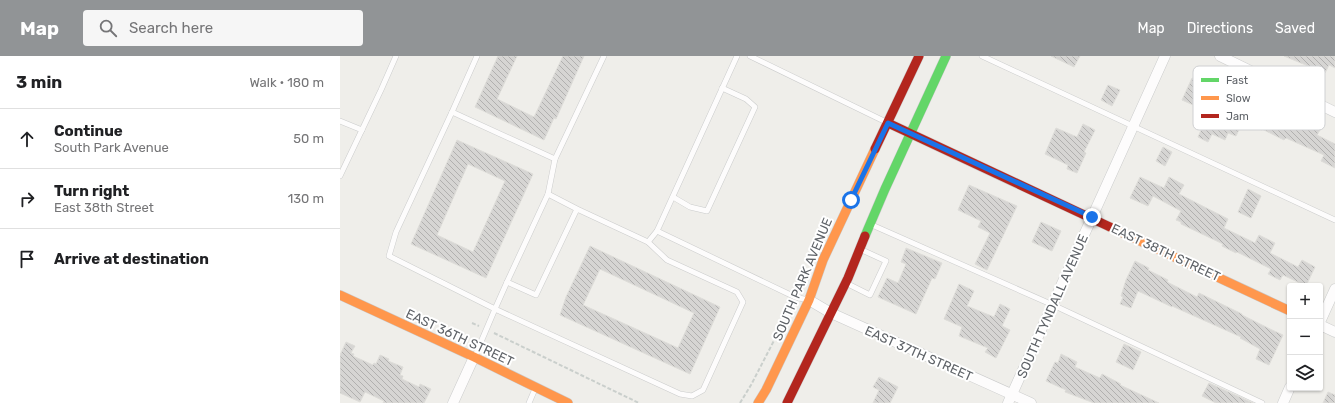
<!DOCTYPE html>
<meta charset="utf-8">
<style>
body{margin:0;font-family:Rubik,sans-serif;background:#f6f6f6;color:#202124}
.controls{position:absolute;right:12px;bottom:12px;display:grid;overflow:hidden;border-radius:4px;box-shadow:0 1px 3px #0004}
.controls button{width:36px;height:36px;display:grid;place-items:center;padding:0;border:0;border-bottom:1px solid #e0e0e0;background:#fff;color:#202124;font:20px sans-serif}
.stop{position:absolute;width:12px;height:12px;margin:-9px;border:3px solid #1a73e8;border-radius:50%;background:#fff}
.stop.end{background:#1a73e8;border-color:#fff;box-shadow:0 1px 4px #0008}
.list{margin:0;padding:0;list-style:none}
h2{display:flex;justify-content:space-between;align-items:center;height:52px;margin:0;padding:0 16px;font-size:17px}
h2 small{font-size:13px;font-weight:400;color:#757577}
.list li{display:grid;grid-template-columns:26px 1fr auto;gap:12px;align-items:center;box-sizing:border-box;height:60px;padding:0 16px;border-top:1px solid #e0e0e0}
.list b{display:block;font-size:15px;white-space:nowrap}
.list p{margin:0;font-size:13px;white-space:nowrap;color:#757577}
.list em{font-size:13px;font-style:normal;color:#757577}
.icon{flex:none;width:22px;height:22px;fill:none;stroke:currentColor;stroke-width:2;stroke-linecap:round;stroke-linejoin:round}
.map{position:relative;flex:none;width:995px;height:347px;overflow:hidden}
header{display:flex;align-items:center;gap:24px;box-sizing:border-box;height:56px;padding:0 20px;background:#919496;color:#fff}
header strong{font-size:19px}
nav{display:flex;gap:22px;margin-inline-start:auto;font-size:14px}
.search{width:280px;height:36px;background:#f6f6f6;display:flex;align-items:center;gap:10px;box-sizing:border-box;padding:0 14px;border-radius:4px;color:#757577;font-size:15px}
main{display:flex}
aside{flex:1;background:#fff}
.map>svg:first-child{display:block}
</style>
<header>
<strong>Map</strong>
<div class="search"><svg class="icon" aria-label="search" viewBox="0 0 24 24"><circle cx="10" cy="10" r="6"/><path d="M15 15l6 6"/></svg>Search here</div>
<nav><a>Map</a><a>Directions</a><a>Saved</a></nav>
</header>
<main>
<aside>
<h2>3 min<small>Walk · 180 m</small></h2>
<ul class="list">
<li><svg class="icon" aria-label="ahead" viewBox="0 0 24 24"><path d="M12 20V5M6 11l6-6 6 6"/></svg><div><b>Continue</b><p>South Park Avenue</p></div><em>50 m</em></li>
<li><svg class="icon" aria-label="right" viewBox="0 0 24 24"><path d="M7 20v-9h11M14 6l5 5-5 5"/></svg><div><b>Turn right</b><p>East 38th Street</p></div><em>130 m</em></li>
<li><svg class="icon" aria-label="arrive" viewBox="0 0 24 24"><path d="M6 21V4h12l-3 4 3 4H6"/></svg><div><b>Arrive at destination</b></div></li>
</ul>
</aside>
<div class="map">
<svg width="995" height="347" viewBox="0 0 995 347">
<defs>
<pattern id="building-back-hatch" width="6" height="6" patternUnits="userSpaceOnUse"><rect width="6" height="6" fill="#d6d5d3"/><path d="M-1 5l2 2M0 0l6 6M5-1l2 2" fill="none" stroke="#b1b0af"/></pattern>
</defs>
<rect width="100%" height="100%" fill="#efeeea"/>
<g fill="url(#building-back-hatch)" stroke="#deddd9" fill-rule="evenodd">
<polygon points="158,0 177,0 157,43 194,61 223,0 244,0 216,63 214,62 204,84 135,51"/>
<polygon points="711,0 740,0 734,11"/>
<polygon points="944,0 995,0 995,12 989,9 985,17"/>
<polygon points="852,22 868,27 918,51 920,47 969,73 970,70 980,74 977,79 995,88 995,112 981,105 984,99 946,82 944,84 922,73 922,74 903,65 896,80 888,77 885,84 872,78 868,86 858,81 869,56 842,44"/>
<polygon points="768,29 780,34 772,50 761,44"/>
<polygon points="743,68 755,74 744,96 746,97 737,117 727,113 728,109 705,98 716,72 737,81"/>
<path d="M117,84l76,34 -47,104 -75,-34zM128,108l37,17 -32,71 -36,-17z"/>
<polygon points="823,91 832,96 825,110 816,105"/>
<polygon points="800,121 824,132 829,121 844,129 839,138 888,163 884,172 915,187 919,179 935,187 930,197 958,211 962,204 975,211 966,230 943,219 940,224 928,218 931,213 897,196 896,197 882,190 883,188 841,168 841,166 836,164 841,155 813,140 808,150 790,142"/>
<polygon points="629,129 677,150 647,214 635,208 650,177 638,171 641,165 618,154"/>
<polygon points="908,133 921,140 911,162 898,156"/>
<polygon points="701,166 721,175 712,195 692,186"/>
<path d="M250,190l130,61 -30,67 -130,-59 6,-18zM260,213l94,44 -16,35 -95,-43z"/>
<polygon points="566,192 602,207 595,223 592,222 576,258 538,241 547,222 558,227 566,208 561,206"/>
<polygon points="795,205 809,212 808,214 828,224 827,226 857,241 859,237 902,258 902,259 930,273 943,279 929,309 916,303 920,293 900,282 901,281 832,250 832,251 798,235 791,252 780,248 783,241 781,240 786,224"/>
<polygon points="619,228 634,235 627,250 654,261 660,248 670,253 662,270 670,274 656,302 645,296 648,292 619,280 622,271 604,263"/>
<polygon points="6,286 15,290 11,297 14,298 13,300 33,309 34,307 36,308 40,299 49,303 48,305 63,311 60,319 63,320 62,323 79,331 80,328 91,333 84,347 43,347 44,345 25,336 20,346 0,337 0,299"/>
<polygon points="784,288 801,296 793,314 776,306"/>
<polygon points="721,298 737,306 735,311 760,322 762,318 781,328 780,329 819,347 754,347 725,336 726,334 706,325 715,306 718,307"/>
<polygon points="539,321 558,331 550,347 533,347 539,334 533,331"/>
<polygon points="869,327 913,347 876,347 862,340"/>
<polygon points="988,336 995,339 995,347 983,347"/>
</g>
<g fill="none" stroke-linecap="round" stroke-linejoin="round">
<g stroke="#cbcccc" stroke-width="6">
<g id="lane">
<polyline points="137,0 112,56 56,176 49,200 155,253 167,226"/>
<polyline points="397,0 317,175 455,241 468,244"/>
<polyline points="410,0 546,66"/>
<polyline points="642,0 995,164"/>
<polyline points="112,56 215,103"/>
<polyline points="0,65 22,74"/>
<polyline points="0,120 41,34 56,0"/>
<polyline points="208,138 215,103 264,0"/>
<polyline points="333,141 350,151 367,155 415,51 406,43 382,32"/>
<polyline points="532,169 713,249 922,347"/>
<polyline points="308,186 317,175"/>
<polyline points="506,227 530,239 546,205 522,194"/>
<polyline points="135,300 155,253 340,338 352,340 363,334 403,246 397,236 327,204 308,186 237,153 196,239 167,226 208,138 237,153"/>
<polyline points="189,347 195,333"/>
</g>
</g>
<g stroke="#cbcccc" stroke-width="11">
<g id="street">
<polyline points="880,0 995,56"/>
<polyline points="469,244 491,257 691,347"/>
<polyline points="980,266 995,233"/>
<polyline points="980,269 995,276"/>
<polyline points="113,347 134,301"/>
<polyline points="668,347 825,0"/>
<polyline points="943,347 950,331"/>
</g>
</g>
<g stroke="#cacacb" stroke-width="10">
<polyline id="fast" points="525,180 545,133 606,0"/>
</g>
<g stroke="#cacacb" stroke-width="10">
<g id="slow">
<polyline points="770,171 950,255"/>
<polyline points="0,239 134,301 228,347"/>
<polyline points="418,347 426,334 469,244 483,204 535,93"/>
</g>
</g>
<g stroke="#cacacb" stroke-width="10">
<g id="jam">
<polyline points="548,67 770,171"/>
<polyline points="535,93 579,0"/>
<polyline points="447,347 508,222 525,180"/>
</g>
</g>
<g stroke="#cacfcc" stroke-width="2" stroke-dasharray="4 2" stroke-linecap="butt">
<polyline points="132,267 139,270"/>
<polyline points="154,277 299,347"/>
<polyline points="400,347 411,329 440,273"/>
</g>
<use href="#lane" stroke="#fdfcfc" stroke-width="5"/>
<use href="#street" stroke="#fdfcfc" stroke-width="10"/>
<use href="#fast" stroke="#63d668" stroke-width="9"/>
<use href="#slow" stroke="#ff974d" stroke-width="9"/>
<use href="#jam" stroke="#b3261e" stroke-width="9"/>
</g>
<g fill="none" stroke-linecap="round" stroke-linejoin="round">
<polyline stroke="#1a73e8" stroke-width="5" points="511,144 548,67 752,161"/>
</g>
<g text-anchor="middle" stroke-width="4" stroke-linejoin="round" paint-order="stroke">
<g font-size="13" fill="#5f6368" stroke="#fff">
<text transform="translate(826 196) rotate(25)" y="5">EAST 38TH STREET</text>
<text transform="translate(462 223) rotate(-67)" y="5">SOUTH PARK AVENUE</text>
<text transform="translate(712 250) rotate(-66)" y="5">SOUTH TYNDALL AVENUE</text>
<text transform="translate(120 281) rotate(25)" y="5">EAST 36TH STREET</text>
<text transform="translate(579 297) rotate(24)" y="5">EAST 37TH STREET</text>
</g>
</g>
<rect x="853" y="10" width="132" height="64" rx="6" fill="#fff" stroke="#cfd0d2" stroke-width="1"/>
<rect x="861" y="22" width="18" height="4" fill="#63d668"/>
<rect x="861" y="40" width="18" height="4" fill="#ff974d"/>
<rect x="861" y="58" width="18" height="4" fill="#b3261e"/>
<g font-size="11" fill="#5f6368">
<text x="886" y="28">Fast</text>
<text x="886" y="46">Slow</text>
<text x="886" y="64">Jam</text>
</g>
</svg>
<div class="controls">
<button>+</button>
<button>−</button>
<button><svg class="icon" aria-label="layers" viewBox="0 0 24 24"><path d="M12 4l9 5-9 5-9-5zM3 14l9 5 9-5"/></svg></button>
</div>
<div class="stop" style="left:511px;top:144px"></div>
<div class="stop end" style="left:752px;top:161px"></div>
</div>
</main>
